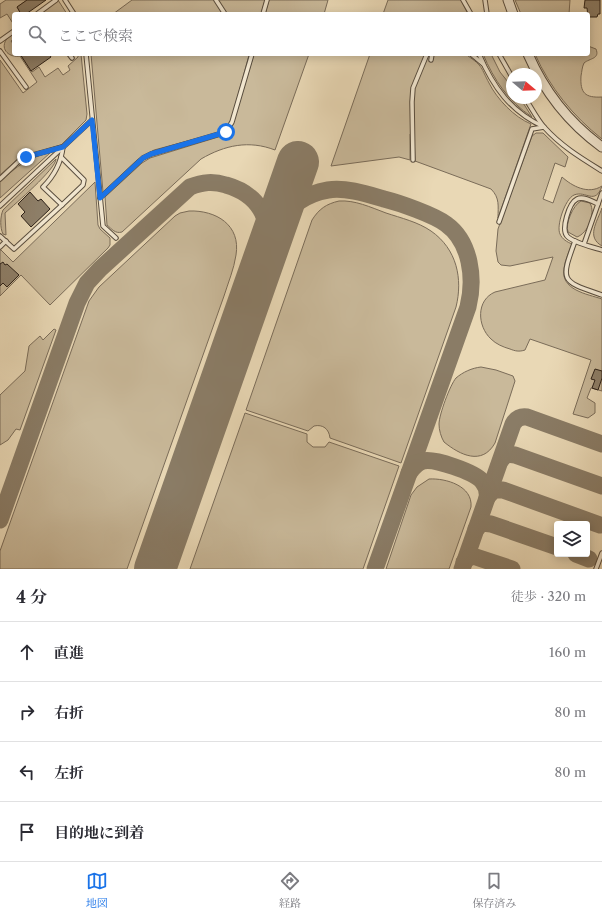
<!DOCTYPE html>
<html lang="ja">
<meta charset="utf-8">
<style>
body{margin:0;font-family:"Libre Caslon Text","Noto Serif JP",serif;background:#f7f7f7;color:#2b2b33}
.controls{position:absolute;right:12px;bottom:12px;display:grid;overflow:hidden;border-radius:4px;box-shadow:0 2px 10px #0003}
.controls button{width:36px;height:36px;display:grid;place-items:center;padding:0;border:0;border-bottom:1px solid #e1e1e2;background:#fff;color:#2b2b33;font:20px sans-serif}
.compass{position:absolute;left:506px;top:68px;width:36px;height:36px;border-radius:50%;background:#fff;box-shadow:0 2px 10px #0003;rotate:109deg}
.stop{position:absolute;width:12px;height:12px;margin:-9px;border:3px solid #1a73e8;border-radius:50%;background:#fff}
.stop.end{background:#1a73e8;border-color:#fff;box-shadow:0 1px 4px #0008}
.list{margin:0;padding:0;list-style:none}
h2{display:flex;justify-content:space-between;align-items:center;height:52px;margin:0;padding:0 16px;font-size:17px}
h2 small{font-size:13px;font-weight:400;color:#7c7c81}
.list li{display:grid;grid-template-columns:26px 1fr auto;gap:12px;align-items:center;box-sizing:border-box;height:60px;padding:0 16px;border-top:1px solid #e1e1e2}
.list b{display:block;font-size:15px;white-space:nowrap}
.list em{font-size:13px;font-style:normal;color:#7c7c81}
.icon{flex:none;width:22px;height:22px;fill:none;stroke:currentColor;stroke-width:2;stroke-linecap:round;stroke-linejoin:round}
.map{position:relative;flex:none;width:602px;height:569px;overflow:hidden}
.search{position:absolute;background:#fff;box-shadow:0 2px 10px #0003;left:12px;right:12px;top:12px;height:44px;display:flex;align-items:center;gap:10px;box-sizing:border-box;padding:0 14px;border-radius:4px;color:#7c7c81;font-size:15px}
.sheet{height:292px;background:#fff}
nav{display:flex;justify-content:space-around;align-items:center;box-sizing:border-box;height:56px;border-top:1px solid #e1e1e2;background:#fff;font-size:11px;color:#7c7c81}
nav a{display:grid;justify-items:center;gap:2px}
nav .on{color:#1a73e8}
.map>svg:first-child{display:block}
</style>
<div class="map">
<svg width="602" height="569" viewBox="0 0 602 569">
<rect width="100%" height="100%" fill="#e9d8b5"/>
<filter id="stains"><feTurbulence type="fractalNoise" baseFrequency=".005" numOctaves="4"/><feColorMatrix values="0 0 0 0 .2 0 0 0 0 .09 0 0 0 0 .02 0 0 0 .5 -.17"/></filter>
<radialGradient id="worn" r=".72"><stop offset=".6" stop-color="#630" stop-opacity="0"/><stop offset="1" stop-color="#630" stop-opacity=".3"/></radialGradient>
<g fill="#c9b99a" stroke="#7a6c59">
<polygon points="6,0 27,0 17,7 21,14 14,14 14,25 7,14 0,18 0,4"/>
<polygon points="58,0 67,14 40,14"/>
<polygon points="132,0 215,0 224,14 113,14"/>
<polygon points="218,0 265,0 261,14 227,14"/>
<polygon points="269,0 328,0 324,14 265,14"/>
<polygon points="388,0 461,0 468,14 383,14"/>
<polygon points="515,0 570,0 569,14 521,14"/>
<path d="M14,33v6l-3,2 3,4v9h6l12,18 7,-5 6,10 13,-9 5,7 7,-5 -2,-4 10,-9v-3h3l6,60 -1,6 -25,25 -41,12 -20,18v-115l23,33 14,-11 -17,-26c-10,2 -20,-6 -14,-16 2,-3 5,-5 8,-7z"/>
<path d="M588,46l8,3c4,10 -6,9 -12,14 -2,4 -2,8 -3,13 -1,17 4,22 21,21v42c-29,-23 -52,-51 -67,-85h53z"/>
<polygon points="91,54 248,54 249,55 230,125 221,132 154,150 137,160 103,192"/>
<path d="M254,54h55l-34,96c-26,-10 -50,-5 -74,9l-79,73c-7,2 -10,-3 -15,-7l-2,-28 37,-34 8,-5 78,-24 5,-10z"/>
<path d="M370,54h98v2c15,10 13,12 21,27 8,16 25,34 42,41l-33,94c0,-12 2,-20 -7,-29l-76,-28 -1,-27h-4v26l-11,-3 -68,9z"/>
<path d="M483,54h8l9,18 12,15v11h8l12,19c-24,-16 -38,-37 -49,-63z"/>
<path d="M536,133h7l25,24 -3,10 -10,-4 -12,36 10,4 9,-26c10,9 26,18 40,9 -7,20 -16,4 -28,9 -9,4 -18,31 -14,39 2,5 7,8 12,10 -3,8 -7,16 -8,24 -4,22 23,26 38,31v92l-11,-3 -4,10 8,5v10l-7,5 -15,-4 18,-54 -61,-21 -5,11c-6,2 -10,1 -15,-1 -7,-2 -14,-5 -19,-10 -14,-13 -15,-39 4,-47l50,-12 8,-23 -43,9 -9,-1 -3,-3 -2,-11 2,-22 34,-93z"/>
<path d="M50,152v1l-50,45v-16c18,-17 26,-23 50,-30z"/>
<path d="M56,159c0,10 -41,45 -51,54l1,22 -3,-1c-3,-6 -3,-17 0,-24z"/>
<polygon points="95,182 98,225 100,229 110,238 110,245 108,248 50,305 21,275 0,296 0,250 1,250 13,262"/>
<path d="M339,201c16,-1 31,6 47,12 15,5 32,9 45,18 26,18 32,48 25,76l-55,156 -71,-25c-1,-9 -7,-14 -16,-12l-6,5 -62,-21 66,-190c7,-11 14,-16 27,-19z"/>
<path d="M581,201l9,2c6,11 -2,30 -13,34l-9,-5c-3,-8 5,-27 13,-31z"/>
<path d="M602,208v38c-16,-9 -5,-24 0,-38z"/>
<path d="M189,211c27,-1 52,14 47,44 -2,14 -8,28 -12,41l-97,273h-127v-18l89,-250 10,-14 76,-71 5,-3z"/>
<polygon points="54,329 56,330 20,430 16,429 8,440 0,445 0,395 25,371 29,346 40,336 43,340"/>
<path d="M481,367l15,3 17,6 2,5 -20,62c-13,23 -35,12 -51,-1 -3,-5 -5,-12 -5,-18 0,-9 11,-39 17,-46 7,-6 16,-10 25,-11z"/>
<polygon points="245,413 307,434 307,442 313,447 325,447 329,442 399,466 363,569 190,569"/>
<path d="M429,479c17,-1 44,7 42,28l-22,62h-63l25,-74 6,-8z"/>
</g>
<g fill="none" stroke-linecap="round" stroke-linejoin="round">
<g stroke="#8a7c66" stroke-width="17">
<path d="M276,224c15,-18 28,-30 52,-34 17,-3 39,4 56,9 16,4 50,16 62,25 25,18 29,55 22,83l-93,262"/>
<polyline points="501,460 506,454 515,455 602,486"/>
<path d="M409,473c4,-5 7,-10 14,-12 11,-3 51,11 59,20 4,5 6,11 5,17l-25,71"/>
<polyline points="488,496 494,490 503,490 600,525"/>
<path d="M487,498l26,-74c3,-5 7,-8 14,-7l75,27"/>
<path d="M0,520l77,-217 10,-20 13,-14 90,-82c13,-5 23,-6 36,-2 32,9 46,33 41,66"/>
<polyline points="476,529 482,523 491,524 557,547"/>
<polyline points="576,554 589,559"/>
<polyline points="464,562 467,559 473,556 512,569"/>
</g>
<polyline stroke="#8a7c66" stroke-width="42" points="155,569 298,162"/>
</g>
<g fill="#8e806a" stroke="#2b2018">
<polygon points="27,0 46,0 26,14 21,14 17,7"/>
<polygon points="585,0 600,0 600,14 598,14 597,17 588,17 587,8 584,8"/>
<polygon points="20,54 49,54 51,57 31,71"/>
<polygon points="30,192 38,201 41,199 50,209 31,227 21,216 25,212 18,204"/>
<polygon points="3,262 5,265 7,264 19,275 7,287 3,283 0,286 0,264"/>
<polygon points="595,369 602,371 602,378 598,390 592,388 595,380 591,379"/>
</g>
<g fill="none" stroke-linecap="round" stroke-linejoin="round">
<g stroke="#5a4e3f" stroke-width="5.5">
<g id="service">
<polyline points="65,0 74,14"/>
<polyline points="216,0 225,14"/>
<polyline points="463,0 471,14"/>
<polyline points="485,0 487,14"/>
<polyline points="37,14 56,0"/>
<polyline points="263,14 267,0"/>
<polyline points="0,41 14,31"/>
<polyline points="0,51 26,87"/>
<polyline points="69,54 72,58"/>
<polyline points="86,54 103,226 116,238"/>
<polyline points="471,54 483,64"/>
<path d="M479,54c14,33 32,58 65,73l-12,2 -33,93"/>
<polyline points="499,54 512,77"/>
<polyline points="431,60 432,54"/>
<path d="M525,98c6,9 12,21 19,29 17,19 37,31 58,44"/>
<polyline points="61,157 84,180 83,185 62,205"/>
<polyline points="413,160 412,102 413,88 427,54"/>
<polyline points="0,179 19,161 26,157 62,147"/>
<polyline points="100,198 143,158 151,154 226,132 232,122 252,54"/>
<polyline points="598,204 602,193"/>
<polyline points="0,206 92,120"/>
<path d="M0,236l14,13 48,-44 -19,-18c12,-12 18,-24 20,-40"/>
<path d="M575,241c-15,41 -14,40 27,54"/>
<path d="M584,244l14,-40c-6,-3 -15,-8 -21,-5 -8,4 -16,30 -10,37 6,7 26,11 35,14"/>
<polyline points="0,247 6,241"/>
<polyline points="596,569 602,553"/>
</g>
</g>
<g stroke="#5a4e3f" stroke-width="11">
<g id="tertiary">
<polyline points="508,0 513,14"/>
<path d="M528,54c16,37 41,69 74,93"/>
</g>
</g>
<use href="#service" stroke="#f1e6cf" stroke-width="3.5"/>
<use href="#tertiary" stroke="#f1e6cf" stroke-width="9"/>
</g>
<g fill="none" stroke-linecap="round" stroke-linejoin="round">
<polyline stroke="#1a73e8" stroke-width="5" points="26,157 63,147 92,120 100,198 143,158 151,154 226,132"/>
</g>
<rect width="100%" height="100%" filter="url(#stains)"/>
<rect width="100%" height="100%" fill="url(#worn)"/>
</svg>
<div class="controls">
<button><svg class="icon" aria-label="layers" viewBox="0 0 24 24"><path d="M12 4l9 5-9 5-9-5zM3 14l9 5 9-5"/></svg></button>
</div>
<svg class="compass" viewBox="-18 -18 36 36"><path d="M0-13l5 13h-10z" fill="#e53935"/><path d="M0 13l5-13h-10z" fill="#7c7c81"/></svg>
<div class="stop" style="left:226px;top:132px"></div>
<div class="stop end" style="left:26px;top:157px"></div>
<div class="search"><svg class="icon" aria-label="search" viewBox="0 0 24 24"><circle cx="10" cy="10" r="6"/><path d="M15 15l6 6"/></svg>ここで検索</div>
</div>
<section class="sheet">
<h2>4 分<small>徒歩 · 320 m</small></h2>
<ul class="list">
<li><svg class="icon" aria-label="ahead" viewBox="0 0 24 24"><path d="M12 20V5M6 11l6-6 6 6"/></svg><div><b>直進</b></div><em>160 m</em></li>
<li><svg class="icon" aria-label="right" viewBox="0 0 24 24"><path d="M7 20v-9h11M14 6l5 5-5 5"/></svg><div><b>右折</b></div><em>80 m</em></li>
<li><svg class="icon" aria-label="left" viewBox="0 0 24 24"><path d="M17 20v-9H6M10 6l-5 5 5 5"/></svg><div><b>左折</b></div><em>80 m</em></li>
<li><svg class="icon" aria-label="arrive" viewBox="0 0 24 24"><path d="M6 21V4h12l-3 4 3 4H6"/></svg><div><b>目的地に到着</b></div></li>
</ul>
</section>
<nav>
<a class="on"><svg class="icon" aria-label="map" viewBox="0 0 24 24"><path d="M3 6l6-2 6 2 6-2v14l-6 2-6-2-6 2zM9 4v14M15 6v14"/></svg>地図</a>
<a><svg class="icon" aria-label="directions" viewBox="0 0 24 24"><path d="M12 3l9 9-9 9-9-9zM9 14v-3h6M13 9l2 2-2 2"/></svg>経路</a>
<a><svg class="icon" aria-label="saved" viewBox="0 0 24 24"><path d="M7 4h10v16l-5-4-5 4z"/></svg>保存済み</a>
</nav>
